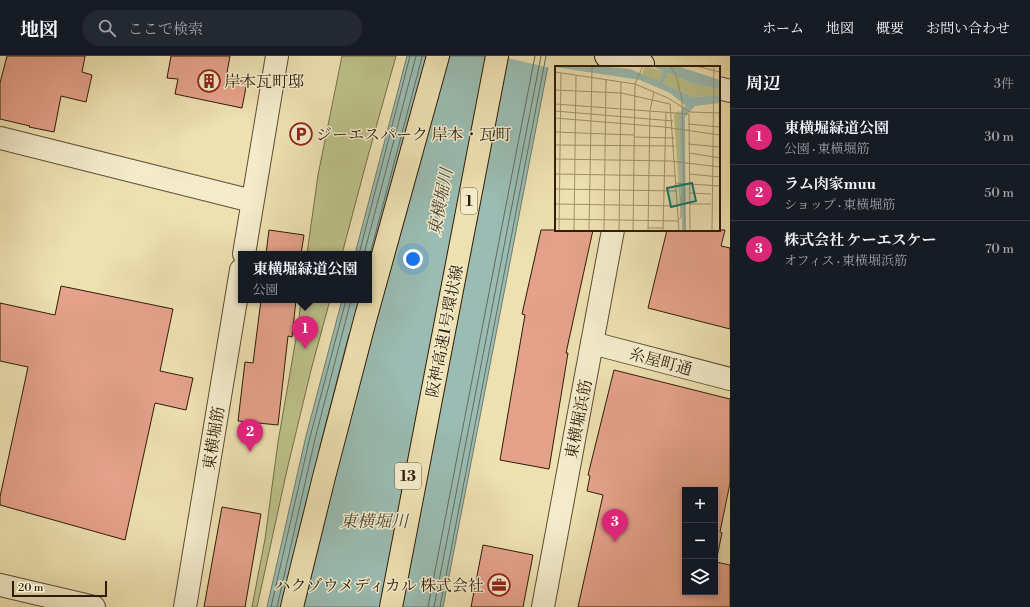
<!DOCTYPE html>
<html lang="ja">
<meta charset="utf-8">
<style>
body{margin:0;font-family:"Libre Bodoni","Noto Serif JP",serif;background:#242831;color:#f1f3f6}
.controls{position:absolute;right:12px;bottom:12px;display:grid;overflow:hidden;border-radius:0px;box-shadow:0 2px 6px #0003}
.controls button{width:36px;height:36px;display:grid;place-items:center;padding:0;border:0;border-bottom:1px solid #363941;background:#171b24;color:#f1f3f6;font:20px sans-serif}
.scale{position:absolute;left:12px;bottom:10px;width:95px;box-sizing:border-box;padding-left:4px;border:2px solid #2f1c06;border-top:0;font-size:11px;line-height:14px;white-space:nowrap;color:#2f1c06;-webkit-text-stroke:3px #f3ebcc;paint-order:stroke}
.you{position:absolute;left:413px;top:203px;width:14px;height:14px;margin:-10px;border:3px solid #fff;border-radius:50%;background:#1a73e8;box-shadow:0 0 0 6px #1a73e833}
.badge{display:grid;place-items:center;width:26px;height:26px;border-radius:50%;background:#db2777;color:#fff;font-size:13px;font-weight:700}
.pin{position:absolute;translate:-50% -33px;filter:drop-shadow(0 1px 2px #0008)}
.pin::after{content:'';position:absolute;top:21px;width:14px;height:12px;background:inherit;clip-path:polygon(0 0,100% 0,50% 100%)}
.popup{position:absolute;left:238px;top:195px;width:134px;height:52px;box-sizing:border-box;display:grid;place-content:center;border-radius:0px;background:#171b24;filter:drop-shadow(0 1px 3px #0005);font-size:13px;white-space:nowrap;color:#9ea1a6}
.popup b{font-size:15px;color:#f1f3f6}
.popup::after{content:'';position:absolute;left:50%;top:100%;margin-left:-8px;border:8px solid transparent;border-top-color:#171b24}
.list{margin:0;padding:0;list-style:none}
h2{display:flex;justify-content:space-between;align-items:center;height:52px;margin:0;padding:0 16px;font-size:17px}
h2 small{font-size:13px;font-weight:400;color:#9ea1a6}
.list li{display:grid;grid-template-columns:26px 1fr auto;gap:12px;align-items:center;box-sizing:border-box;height:56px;padding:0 16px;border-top:1px solid #363941}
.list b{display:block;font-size:15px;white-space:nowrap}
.list p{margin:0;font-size:13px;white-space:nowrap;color:#9ea1a6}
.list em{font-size:13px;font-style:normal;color:#9ea1a6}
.icon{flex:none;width:22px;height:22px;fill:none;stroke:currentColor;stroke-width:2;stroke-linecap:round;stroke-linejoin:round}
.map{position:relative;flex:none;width:730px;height:551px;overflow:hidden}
header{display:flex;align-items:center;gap:24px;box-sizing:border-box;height:56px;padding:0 20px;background:#171b24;border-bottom:1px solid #363941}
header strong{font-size:19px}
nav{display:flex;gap:22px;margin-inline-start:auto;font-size:14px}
.search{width:280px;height:36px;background:#242831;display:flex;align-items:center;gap:10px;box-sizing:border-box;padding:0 14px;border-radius:22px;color:#9ea1a6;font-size:15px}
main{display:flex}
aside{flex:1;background:#171b24}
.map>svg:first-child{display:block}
</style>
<header>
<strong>地図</strong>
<div class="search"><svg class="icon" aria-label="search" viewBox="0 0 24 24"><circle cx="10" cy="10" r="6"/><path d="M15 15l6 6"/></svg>ここで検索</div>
<nav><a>ホーム</a><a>地図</a><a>概要</a><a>お問い合わせ</a></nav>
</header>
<main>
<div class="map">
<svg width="730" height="551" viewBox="0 0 730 551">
<rect width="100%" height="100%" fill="#ede0b1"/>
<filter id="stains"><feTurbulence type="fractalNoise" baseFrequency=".005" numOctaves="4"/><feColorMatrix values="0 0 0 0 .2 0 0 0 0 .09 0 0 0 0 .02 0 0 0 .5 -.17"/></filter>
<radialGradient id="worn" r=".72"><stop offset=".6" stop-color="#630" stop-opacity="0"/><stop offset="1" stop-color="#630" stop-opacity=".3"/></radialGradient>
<g fill="#bcc189" stroke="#766e48">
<polygon points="342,0 396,0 368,100 342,198 307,198 318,119"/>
<polygon points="301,244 330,244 311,314 287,414 257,551 252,551 265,483 278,386 298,271"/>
</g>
<polygon fill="#9abcb2" stroke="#6f7c6d" points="407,0 550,0 443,551 267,551 306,380 342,244 369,244 369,198 355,198"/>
<polygon fill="#ede0b1" points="499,0 552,0 550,12"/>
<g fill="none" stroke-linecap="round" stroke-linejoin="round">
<g stroke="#646c5c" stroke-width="1">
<polyline points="359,198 410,0"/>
<polyline points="364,198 416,0"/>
<polyline points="369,202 421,5 422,0"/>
<polyline points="319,394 349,278"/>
<polyline points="271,551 310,381 346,244"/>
<polyline points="277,551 315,383 351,244"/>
<polyline points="428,551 535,0"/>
<polyline points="434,551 541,0"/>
<polyline points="440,551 546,0"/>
</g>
</g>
<g fill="#e5a28b" stroke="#2f1c06" fill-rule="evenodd">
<polygon points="7,0 85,0 82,16 92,19 86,46 61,40 54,76 29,71 30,70 0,63 0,27"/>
<polygon points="171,0 230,0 226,22 247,26 242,52 175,38 178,23 167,22"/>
<polygon points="269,174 304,179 301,198 266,198"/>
<polygon points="541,174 593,174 566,297 568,297 549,413 500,404 525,259 522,258"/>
<polygon points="667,174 725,174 721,190 730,192 730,273 648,252"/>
<polygon points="61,230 173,253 160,315 193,322 186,354 155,347 125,484 0,449 0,441 28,311 0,305 0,247 55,259"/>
<polygon points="261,244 296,244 292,281 288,280 278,369 238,365 245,306 253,307"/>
<path d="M614,314l116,29v84l-10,49 2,1 -6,29 14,3v42h-152l25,-112 -16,-4 3,-15 -2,-1zM685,434h30v102h-30z"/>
<polygon points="222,451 261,458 245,551 204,551"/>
<polygon points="483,489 533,499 523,551 471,551"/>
</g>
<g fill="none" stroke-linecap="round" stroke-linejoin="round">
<g stroke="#5e4d31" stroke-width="24">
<g id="street">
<polyline points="719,32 730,35"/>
<polyline points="0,82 252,145"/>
<polyline points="244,198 277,0"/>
<polyline points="592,287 730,323"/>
<polyline points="0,529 94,551"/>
<polyline points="185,551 241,214"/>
<polyline points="543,551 613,174"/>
</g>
</g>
<g stroke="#2f1c06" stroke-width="24">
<polyline id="secondary" points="606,0 643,8"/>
</g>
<g stroke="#2f1c06" stroke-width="24">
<g id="highway">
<polyline points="292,551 324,421 365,264 438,0"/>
<polyline points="391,551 497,0"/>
</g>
</g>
<use href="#street" stroke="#f3ebcc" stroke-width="22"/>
<use href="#secondary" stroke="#f3ebcc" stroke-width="22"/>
<use href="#highway" stroke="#ede0b1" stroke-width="22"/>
</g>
<defs>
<g id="building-ring" transform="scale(1.15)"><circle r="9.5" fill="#f3ebcc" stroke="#8f2418" stroke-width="1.5"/><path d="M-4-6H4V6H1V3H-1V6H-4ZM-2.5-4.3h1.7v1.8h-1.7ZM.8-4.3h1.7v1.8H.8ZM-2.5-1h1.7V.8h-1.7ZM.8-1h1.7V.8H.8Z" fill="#8f2418"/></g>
<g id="parking-ring" transform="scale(1.15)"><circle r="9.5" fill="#f3ebcc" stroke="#8f2418" stroke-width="1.5"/><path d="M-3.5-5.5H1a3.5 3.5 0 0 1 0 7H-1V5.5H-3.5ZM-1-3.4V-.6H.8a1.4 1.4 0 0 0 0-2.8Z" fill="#8f2418"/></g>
<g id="office-ring" transform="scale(1.15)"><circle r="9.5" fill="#f3ebcc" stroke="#8f2418" stroke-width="1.5"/><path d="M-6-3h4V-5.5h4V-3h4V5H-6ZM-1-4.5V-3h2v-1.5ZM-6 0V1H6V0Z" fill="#8f2418"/></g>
</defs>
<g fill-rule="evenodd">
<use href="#building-ring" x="209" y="25"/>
<use href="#parking-ring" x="301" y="78"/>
<use href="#office-ring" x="499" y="529"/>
</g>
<g text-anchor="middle" stroke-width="3" stroke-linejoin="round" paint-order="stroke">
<g fill="#f3ebcc" stroke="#6a5a41" stroke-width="1">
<rect x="461" y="132" width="16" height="26" rx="3"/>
<rect x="395" y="407" width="26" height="26" rx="3"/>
</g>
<g font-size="15" font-weight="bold" fill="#2f1c06">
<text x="469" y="150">1</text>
<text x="408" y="425">13</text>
</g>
<g font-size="16" fill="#2f1c06" stroke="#f3ebcc" text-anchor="start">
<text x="224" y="31">岸本瓦町邸</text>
<text x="316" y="84">ジーエスパーク 岸本・瓦町</text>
<text x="484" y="535" text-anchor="end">ハクゾウメディカル 株式会社</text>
</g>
<g font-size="16" fill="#2f1c06" stroke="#f3ebcc">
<text transform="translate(444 275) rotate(-79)" y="6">阪神高速1号環状線</text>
<text transform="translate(661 305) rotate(15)" y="6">糸屋町通</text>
<text transform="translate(578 363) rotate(-79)" y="6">東横堀浜筋</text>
<text transform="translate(213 382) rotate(-81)" y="6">東横堀筋</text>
</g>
<g font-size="17" font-style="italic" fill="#4f4c3a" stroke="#f3ebcc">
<text transform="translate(440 146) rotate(-79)" y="6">東横堀川</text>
<text x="374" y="471">東横堀川</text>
</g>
</g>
<g transform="translate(555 10)">
<rect width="165" height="165" fill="#ede0b1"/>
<path d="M90,0l18,5 -4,11 -17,-8zM112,7l24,10 29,7v5l-27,2 -30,-14zM124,44l2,72 -1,25 -6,-92z" fill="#bcc189"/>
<path d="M47,0l28,3 29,12 4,-10 -11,-5h25l43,14v10l-29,-7 -23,-10 -5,10 30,14 27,-2v8l-25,3 -10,11 1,114h-4l-3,-116 6,-10 -15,-12 -30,-13 -85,-13z" fill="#9abcb2"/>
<path fill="none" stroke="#a1926d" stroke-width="1" d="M115,0l6,9 6,25 3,131M141,0l24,6M0,6l80,12 33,14 22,14 30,1M0,24l66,3 49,11M0,38l134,10M115,38l9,127M0,45l118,10M134,48l1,117M0,52l109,9 56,8M133,58l32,3M0,66l79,3M79,71l40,1M133,78l32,3M0,79l120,1M134,87l31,5M0,93l115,2 50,6M0,108l121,2M134,108l31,3M121,117l44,3M0,123l122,2M134,127l22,1M0,138l122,2M135,138h21M0,153l123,2M123,154l3,-3v-21M93,162h15M4,165l2,-158M19,165l2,-155M34,165l3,-165M49,165l2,-152M64,165l2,-149M78,165l2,-147 8,-18M93,165l2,-120 4,-19M108,165l3,-118M157,165l2,-165"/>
<path fill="#0f766e" fill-opacity="0.15" stroke="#0f766e" stroke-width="2" d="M137,117l4,18 -25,6 -4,-19z"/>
<rect width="165" height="165" fill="none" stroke="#2f1c06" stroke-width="2"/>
</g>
<rect width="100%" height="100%" filter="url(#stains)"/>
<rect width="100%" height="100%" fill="url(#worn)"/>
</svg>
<div class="controls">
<button>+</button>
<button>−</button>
<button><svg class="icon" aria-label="layers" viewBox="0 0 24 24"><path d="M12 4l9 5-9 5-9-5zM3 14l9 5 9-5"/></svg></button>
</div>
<div class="scale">20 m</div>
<div class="you"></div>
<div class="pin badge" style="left:305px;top:293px">1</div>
<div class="popup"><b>東横堀緑道公園</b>公園</div>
<div class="pin badge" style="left:250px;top:396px">2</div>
<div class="pin badge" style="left:615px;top:486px">3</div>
</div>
<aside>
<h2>周辺<small>3件</small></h2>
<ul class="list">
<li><span class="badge">1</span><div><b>東横堀緑道公園</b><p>公園 · 東横堀筋</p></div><em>30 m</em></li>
<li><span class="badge">2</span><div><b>ラム肉家muu</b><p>ショップ · 東横堀筋</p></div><em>50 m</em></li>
<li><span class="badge">3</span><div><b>株式会社 ケーエスケー</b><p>オフィス · 東横堀浜筋</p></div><em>70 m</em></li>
</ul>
</aside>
</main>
